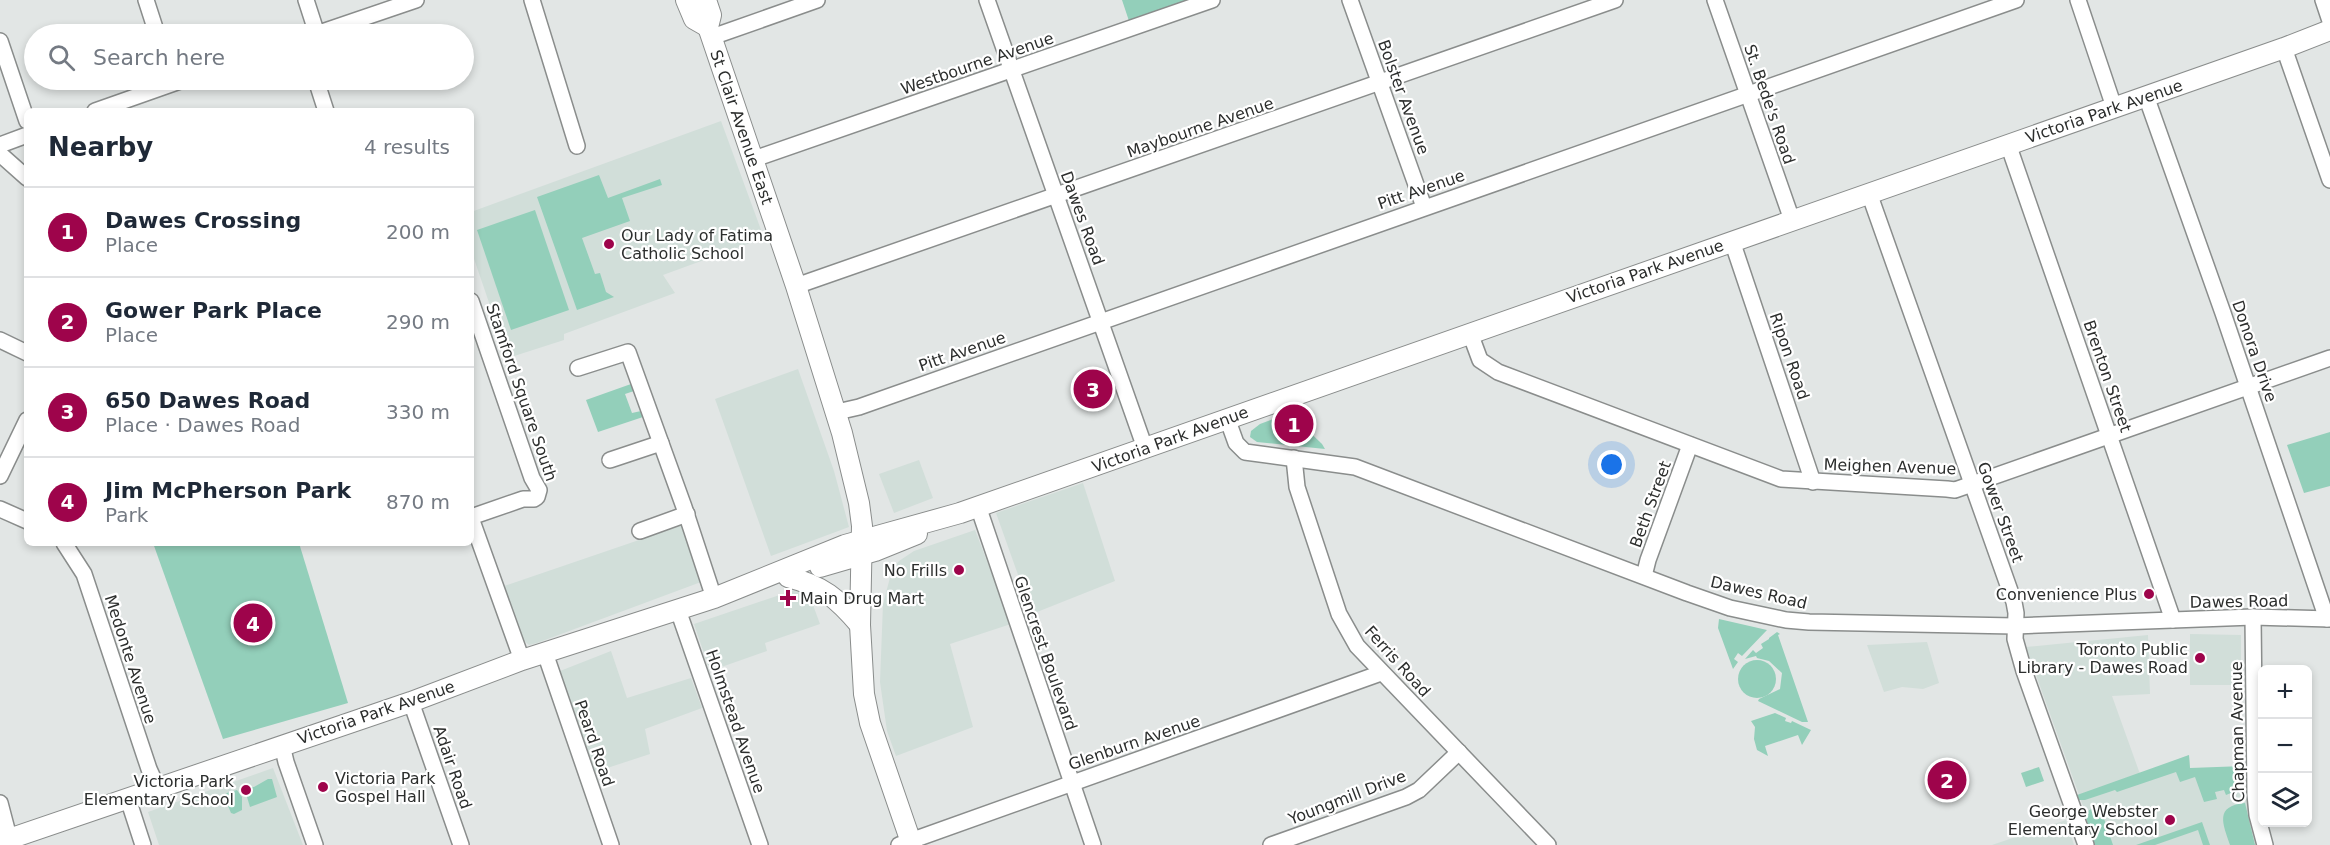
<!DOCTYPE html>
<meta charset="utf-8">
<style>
body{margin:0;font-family:"DejaVu Sans",sans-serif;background:#f2f2f3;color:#1f2937}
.controls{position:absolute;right:18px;bottom:18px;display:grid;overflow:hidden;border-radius:9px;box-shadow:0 3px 9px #0003}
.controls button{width:54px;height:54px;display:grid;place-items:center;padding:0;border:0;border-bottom:2px solid #e0e1e3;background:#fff;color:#1f2937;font:30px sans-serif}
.you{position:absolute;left:1612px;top:465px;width:21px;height:21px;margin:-15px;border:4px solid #fff;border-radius:50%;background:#1a73e8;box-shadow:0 0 0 9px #1a73e833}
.badge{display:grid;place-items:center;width:39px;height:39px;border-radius:50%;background:#9e044b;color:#fff;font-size:20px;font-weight:700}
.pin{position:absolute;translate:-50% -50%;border:3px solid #fff;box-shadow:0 2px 6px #0006}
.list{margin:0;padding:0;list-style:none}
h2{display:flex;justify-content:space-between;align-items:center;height:78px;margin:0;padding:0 24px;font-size:26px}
h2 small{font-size:20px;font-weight:400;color:#747a83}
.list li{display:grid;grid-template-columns:39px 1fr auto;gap:18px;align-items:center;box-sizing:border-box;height:90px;padding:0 24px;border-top:2px solid #e0e1e3}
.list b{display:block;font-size:22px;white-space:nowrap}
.list p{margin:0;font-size:20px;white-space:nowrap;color:#747a83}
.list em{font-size:20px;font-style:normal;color:#747a83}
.icon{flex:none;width:33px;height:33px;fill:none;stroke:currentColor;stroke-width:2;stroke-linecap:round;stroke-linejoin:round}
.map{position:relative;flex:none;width:2330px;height:845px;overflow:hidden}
.search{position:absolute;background:#fff;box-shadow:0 3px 9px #0003;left:24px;top:24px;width:450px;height:66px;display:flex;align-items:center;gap:15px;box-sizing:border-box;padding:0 21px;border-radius:33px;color:#747a83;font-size:22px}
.panel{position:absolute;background:#fff;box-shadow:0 3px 9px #0003;left:24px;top:108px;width:450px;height:438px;border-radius:9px}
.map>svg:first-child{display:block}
</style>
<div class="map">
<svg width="2330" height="845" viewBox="0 0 2330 845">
<rect width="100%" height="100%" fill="#e2e6e5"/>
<g fill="#d1ded9">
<polygon points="721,121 764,238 663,275 675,293 564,334 564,340 508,358 471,250 471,212"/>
<polygon points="798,369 834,471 849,527 771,556 715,399"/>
<polygon points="919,460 933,498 894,513 879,474"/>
<polygon points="1083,483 1115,581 1032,614 996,513"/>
<polygon points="683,525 701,582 537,643 529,645 522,639 504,586"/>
<polygon points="975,530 1011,624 950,644 973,727 896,756 887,731 880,682 883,604 892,570 899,561 914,551"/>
<polygon points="806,586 820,624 765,643 767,651 710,671 694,624"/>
<polygon points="2190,634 2241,635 2241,685 2190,685"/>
<polygon points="2148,635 2150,694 2112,696 2140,774 2189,755 2190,771 2241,770 2256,845 2097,845 2026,647"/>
<polygon points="1927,642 1939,683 1923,689 1902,687 1884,692 1867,645"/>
<polygon points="611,651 627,698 691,678 702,708 645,729 650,754 595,772 560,671"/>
<polygon points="273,768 303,845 159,845 148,812"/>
<polygon points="2066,820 2074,845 1992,845"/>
</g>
<g fill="#93cfba">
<polygon points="1122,0 1188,0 1129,21"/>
<polygon points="599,175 608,198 660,179 662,185 622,198 630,221 582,238 595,274 600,273 606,292 614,297 577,310 537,197"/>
<polygon points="535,210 569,310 511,330 477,230"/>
<polygon points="631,384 634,391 625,394 632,413 641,411 643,417 598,432 586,400"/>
<polygon points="1290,413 1322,444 1325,449 1257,442 1250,437 1251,431 1260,424"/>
<polygon points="2330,432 2330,486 2304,493 2287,445"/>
<polygon points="153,543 299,543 348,703 223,739"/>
<polygon points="1719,619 1767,630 1742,656 1738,653 1734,659 1738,662 1733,669 1718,628"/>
<polygon points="1777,632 1780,634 1778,635 1808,722 1802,722 1758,701 1759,699 1780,689 1782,673 1769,661 1757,658 1756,656 1745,659 1753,650 1756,653 1763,648 1761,644 1769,639 1769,638"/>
<circle cx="1757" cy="679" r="19"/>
<polygon points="1775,713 1786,718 1785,721 1791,723 1792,721 1811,730 1802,745 1798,735 1765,746 1768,756 1757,750 1754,739 1755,727 1751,721"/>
<path d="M2189,755l1,13 54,-2c0,18 0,22 -18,29l-2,-5 -9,2 2,7 -13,3 -9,-25 -15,5 -4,-10 -59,20 -2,-2 -30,10h-6l-2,-5z"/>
<polygon points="2039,767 2044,781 2026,787 2021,773"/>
<polygon points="268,779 272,779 277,797 250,807 247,797 248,787 254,787"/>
<polygon points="237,790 242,797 242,810 234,814 231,813 224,796 227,793"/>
<path d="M2245,803l10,42h-25c-7,-21 -16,-39 15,-42z"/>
<polygon points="2097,806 2100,807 2113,845 2095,845 2084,813"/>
<polygon points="2202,822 2210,845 2203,845 2198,830 2155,845 2136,845"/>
</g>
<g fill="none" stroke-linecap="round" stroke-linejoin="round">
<g stroke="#8a8d8c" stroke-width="18">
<g id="minor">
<polyline points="146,0 157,34"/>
<polyline points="306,0 317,34"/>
<polyline points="532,0 577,146"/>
<polyline points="987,0 1145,448"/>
<polyline points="1350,0 1424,207"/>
<polyline points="1715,0 1792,220"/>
<polyline points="2078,0 2114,107"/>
<polyline points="2323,0 2330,21"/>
<polyline points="316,34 416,0"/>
<polyline points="712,37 817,0"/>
<polyline points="0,41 27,121"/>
<polyline points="2284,48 2330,180"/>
<polyline points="316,80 326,111"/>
<polyline points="2146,96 2223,313 2327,619"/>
<polyline points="95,111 183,80"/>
<polyline points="2008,144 2173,620"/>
<polyline points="0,145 27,135"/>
<polyline points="0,154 27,178"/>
<polyline points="754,159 1212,0"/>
<polyline points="1869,193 2014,602 2016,613 2015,639 2024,671 2086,845"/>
<polyline points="1732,241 1813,482"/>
<polyline points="796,286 1615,0"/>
<polyline points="471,301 532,478 539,490 537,497 534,499 523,499 471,517"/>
<polyline points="1470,333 1480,360 1498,372 1781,479 1947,489 1955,490 2330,358"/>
<polyline points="0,340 27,353"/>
<polyline points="578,368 628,352 684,507 714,598"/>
<polyline points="837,412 859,407 2016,0"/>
<polyline points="1227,418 1236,443 1245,452 1355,467 1687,593 1730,608 1786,620 1809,622 2015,626 2253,617 2330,619"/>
<polyline points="1294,458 1297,487 1339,614 1357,646 1548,845"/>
<polyline points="610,460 661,443"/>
<polyline points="0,476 27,420"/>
<polyline points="978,506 1093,845"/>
<polyline points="0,509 27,521"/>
<polyline points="471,518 522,660"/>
<polyline points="640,531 687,514"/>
<polyline points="64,543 84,574 149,769 158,789"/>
<polyline points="1644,576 1648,560 1690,445"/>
<polyline points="678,610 760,845"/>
<polyline points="2253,617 2255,794 2257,815 2265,845"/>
<polyline points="545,653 611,845"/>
<polyline points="411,702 461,845"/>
<polyline points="282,745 286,762 315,845"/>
<polyline points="128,799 143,845"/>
<polyline points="0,803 11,845"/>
<polyline points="899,845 1381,673"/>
<polyline points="1271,845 1406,797 1419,790 1459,752"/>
</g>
</g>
<g stroke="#8a8d8c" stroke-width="22">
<g id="major">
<polyline points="686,0 694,19 708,27"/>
<polyline points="706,0 711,15 708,27 796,286 842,433 859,503 862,526 860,625 864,694 870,723 912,845"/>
<polyline points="820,567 875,551 917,534"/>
<path d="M788,577c35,9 49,21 72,48"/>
<polyline points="0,842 411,702 522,660 714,598 845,545 960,513 2284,48 2330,30"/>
</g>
</g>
<use href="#minor" stroke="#fff" stroke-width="15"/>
<use href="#major" stroke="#fff" stroke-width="20"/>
</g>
<g fill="#9e044b" stroke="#fff" stroke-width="2">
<circle cx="609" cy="244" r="6"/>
<circle cx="959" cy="570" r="6"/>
<circle cx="2149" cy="594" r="6"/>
<path d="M785 589h6v6h6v6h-6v6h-6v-6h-6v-6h6z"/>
<circle cx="2200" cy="658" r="6"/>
<circle cx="323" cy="787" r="6"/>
<circle cx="246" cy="790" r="6"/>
<circle cx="2170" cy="820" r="6"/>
</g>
<g text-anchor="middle" stroke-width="4.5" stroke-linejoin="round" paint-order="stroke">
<g font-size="16" fill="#2c2e2d" stroke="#fff">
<text transform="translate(977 63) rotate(-19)" y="6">Westbourne Avenue</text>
<text transform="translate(1404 97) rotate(70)" y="6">Bolster Avenue</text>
<text transform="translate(1770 104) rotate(71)" y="6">St. Bede's Road</text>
<text transform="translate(2104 111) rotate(-19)" y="6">Victoria Park Avenue</text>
<text transform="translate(742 127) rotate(71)" y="6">St Clair Avenue East</text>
<text transform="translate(1200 127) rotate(-19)" y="6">Maybourne Avenue</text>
<text transform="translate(1421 189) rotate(-19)" y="6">Pitt Avenue</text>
<text transform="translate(1083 218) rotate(70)" y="6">Dawes Road</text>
<text transform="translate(1645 271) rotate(-19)" y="6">Victoria Park Avenue</text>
<text transform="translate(962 351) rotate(-19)" y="6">Pitt Avenue</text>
<text transform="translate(2255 351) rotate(71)" y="6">Donora Drive</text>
<text transform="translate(1790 356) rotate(71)" y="6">Ripon Road</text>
<text transform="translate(2108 376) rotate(71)" y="6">Brenton Street</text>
<text transform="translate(522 392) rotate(71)" y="6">Stamford Square South</text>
<text transform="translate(1170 439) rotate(-20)" y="6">Victoria Park Avenue</text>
<text transform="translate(1890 466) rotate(2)" y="6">Meighen Avenue</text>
<text transform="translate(1650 504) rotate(-70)" y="6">Beth Street</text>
<text transform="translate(2001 512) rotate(70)" y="6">Gower Street</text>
<text transform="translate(1759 592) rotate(13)" y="6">Dawes Road</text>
<text transform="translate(2239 601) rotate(-1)" y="6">Dawes Road</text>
<text transform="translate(1046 653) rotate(71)" y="6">Glencrest Boulevard</text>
<text transform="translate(131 659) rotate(72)" y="6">Medonte Avenue</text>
<text transform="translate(1398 661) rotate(48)" y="6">Ferris Road</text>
<text transform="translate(376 712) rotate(-19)" y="6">Victoria Park Avenue</text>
<text transform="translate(736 721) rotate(71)" y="6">Holmstead Avenue</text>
<text transform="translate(2237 732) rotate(-91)" y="6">Chapman Avenue</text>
<text transform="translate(1134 742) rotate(-19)" y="6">Glenburn Avenue</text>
<text transform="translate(595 743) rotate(71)" y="6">Peard Road</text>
<text transform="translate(453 767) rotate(71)" y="6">Adair Road</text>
<text transform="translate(1347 797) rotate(-21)" y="6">Youngmill Drive</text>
</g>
<g font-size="16" fill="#2c2e2d" stroke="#fff" text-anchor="end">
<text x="621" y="241" text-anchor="start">Our Lady of Fatima<tspan x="621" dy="18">Catholic School</tspan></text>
<text x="947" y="576">No Frills</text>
<text x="2137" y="600">Convenience Plus</text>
<text x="800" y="604" text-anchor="start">Main Drug Mart</text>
<text x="2188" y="655">Toronto Public<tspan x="2188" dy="18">Library - Dawes Road</tspan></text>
<text x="335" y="784" text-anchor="start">Victoria Park<tspan x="335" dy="18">Gospel Hall</tspan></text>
<text x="234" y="787">Victoria Park<tspan x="234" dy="18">Elementary School</tspan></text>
<text x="2158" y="817">George Webster<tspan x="2158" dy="18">Elementary School</tspan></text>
</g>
</g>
</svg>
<div class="controls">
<button>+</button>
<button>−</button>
<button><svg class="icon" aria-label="layers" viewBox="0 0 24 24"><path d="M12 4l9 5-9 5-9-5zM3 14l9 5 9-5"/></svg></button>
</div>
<div class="you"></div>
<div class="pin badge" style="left:1294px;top:424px">1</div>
<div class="pin badge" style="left:1947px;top:780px">2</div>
<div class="pin badge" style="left:1093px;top:389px">3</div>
<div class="pin badge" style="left:253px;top:623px">4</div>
<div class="search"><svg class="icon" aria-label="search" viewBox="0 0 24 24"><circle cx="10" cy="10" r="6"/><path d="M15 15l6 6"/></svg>Search here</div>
<section class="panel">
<h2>Nearby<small>4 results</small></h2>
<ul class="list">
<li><span class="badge">1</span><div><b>Dawes Crossing</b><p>Place</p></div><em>200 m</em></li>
<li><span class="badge">2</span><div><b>Gower Park Place</b><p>Place</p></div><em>290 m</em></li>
<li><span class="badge">3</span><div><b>650 Dawes Road</b><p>Place · Dawes Road</p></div><em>330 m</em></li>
<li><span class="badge">4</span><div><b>Jim McPherson Park</b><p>Park</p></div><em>870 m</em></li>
</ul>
</section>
</div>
